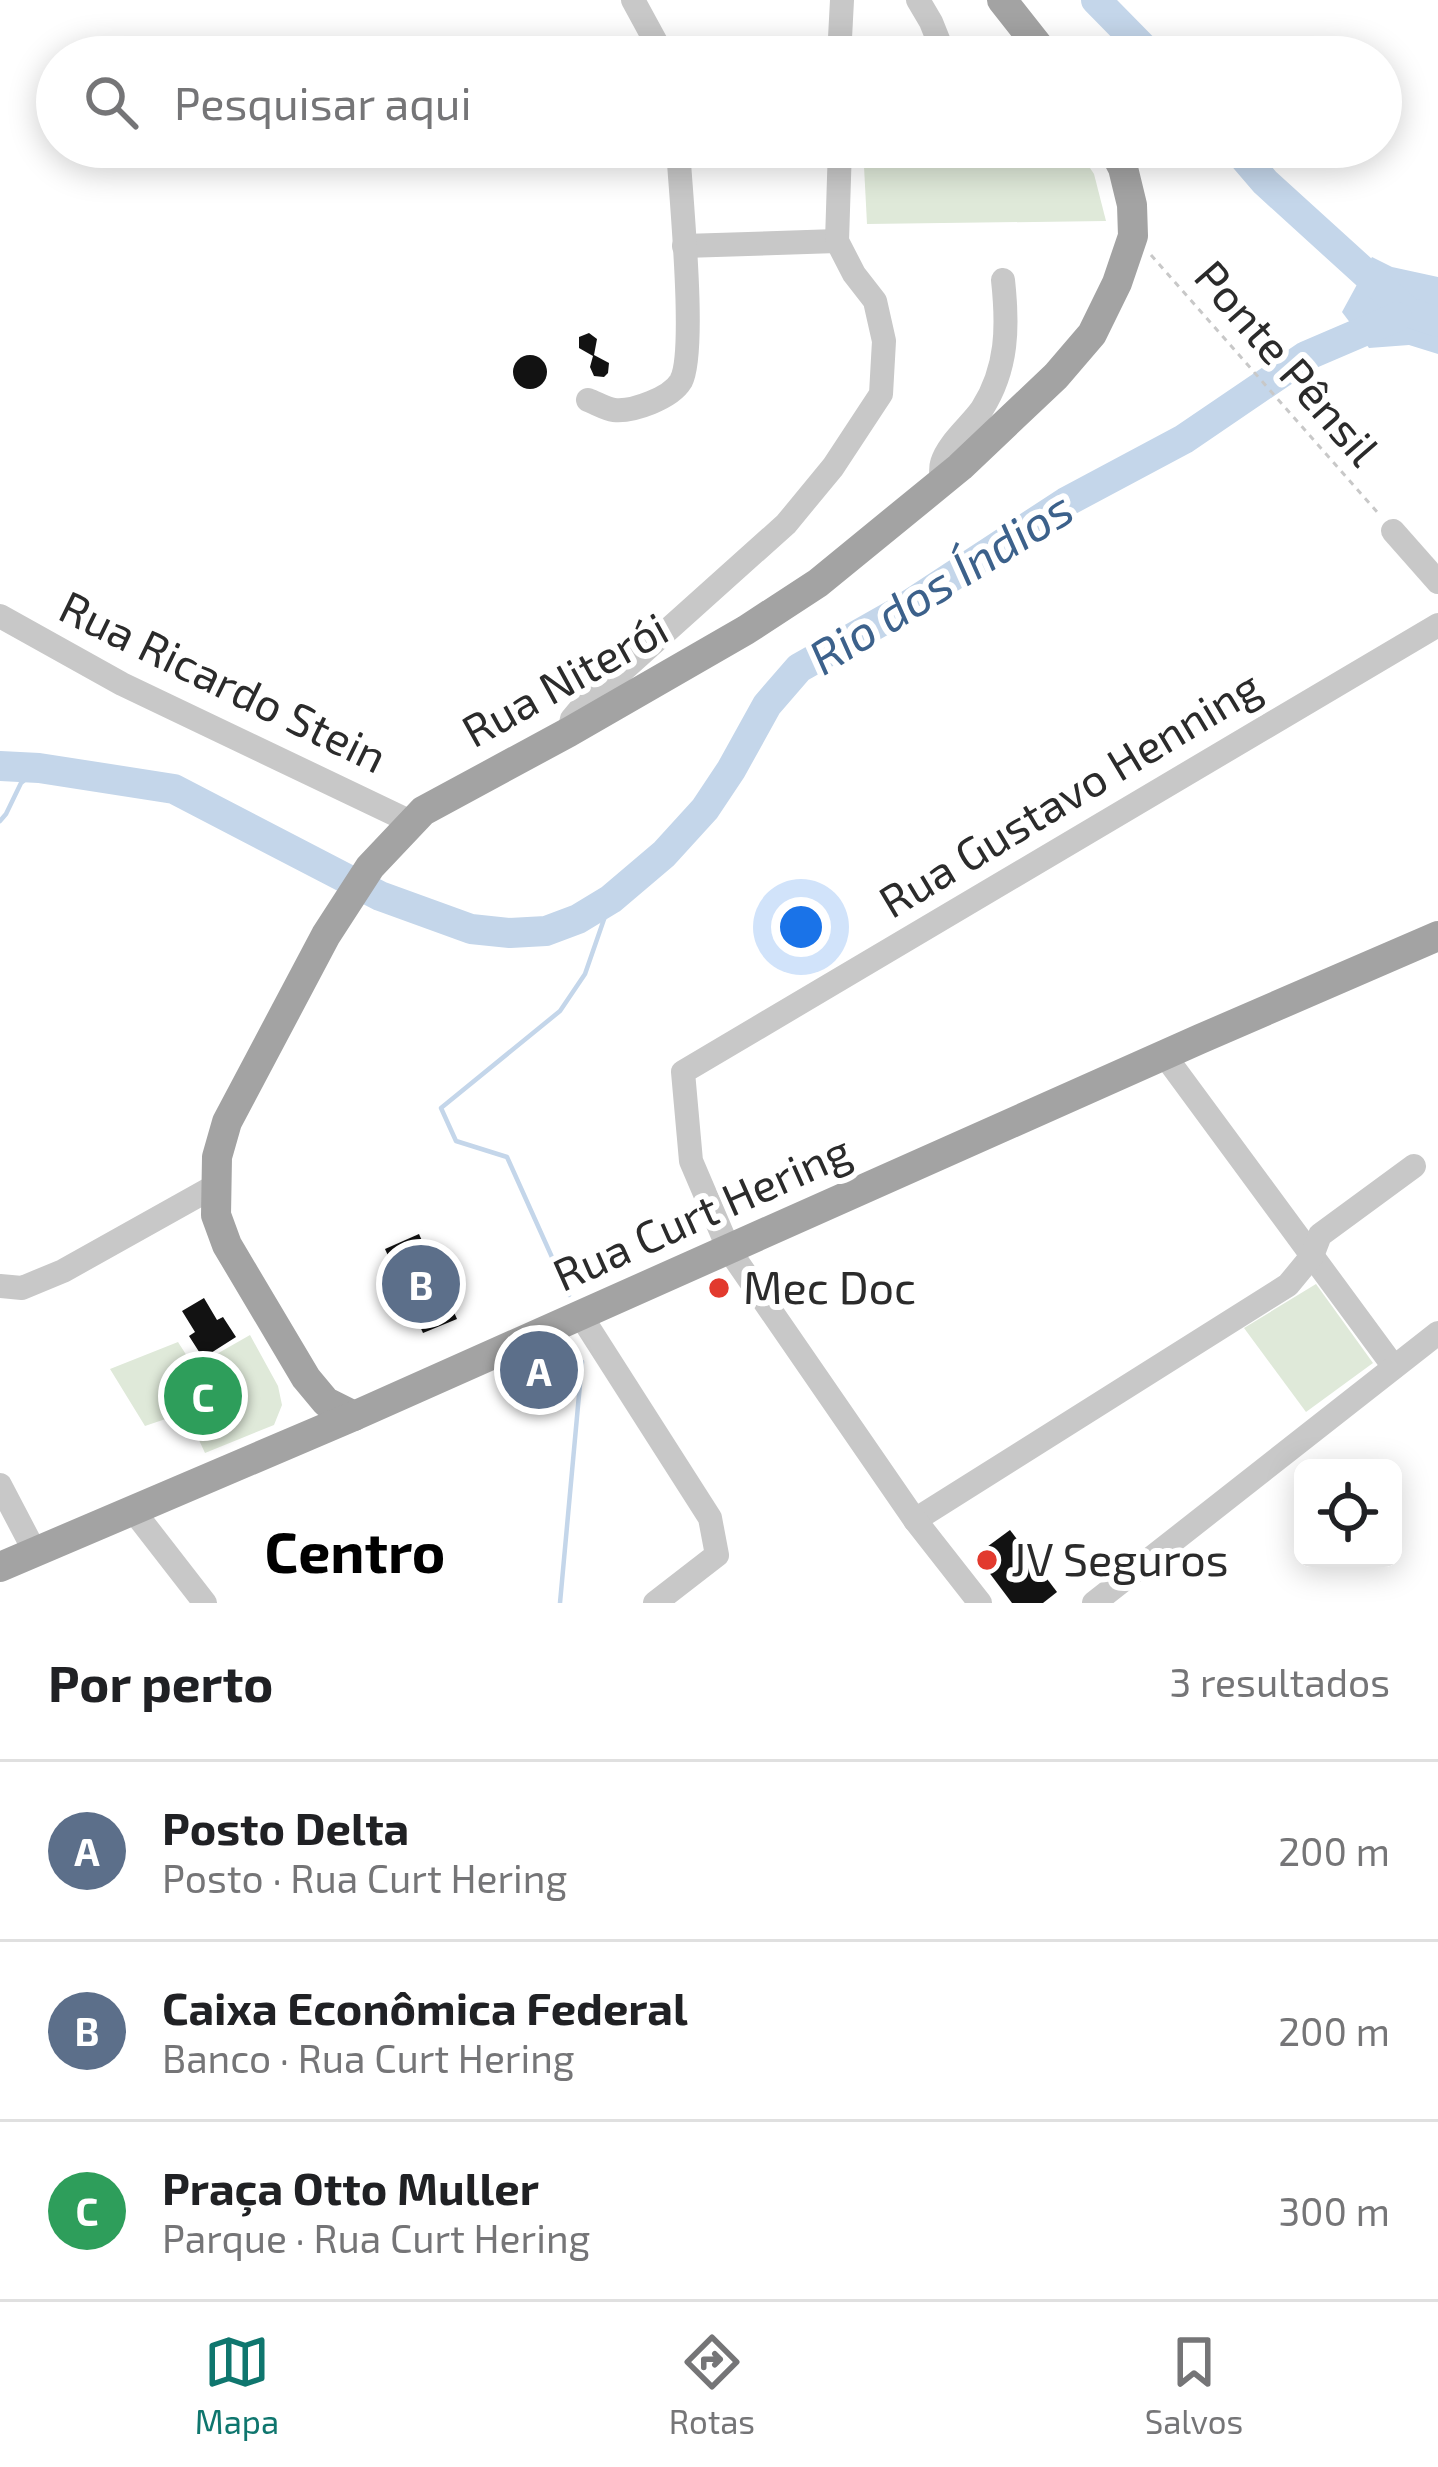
<!DOCTYPE html>
<html lang="pt">
<meta charset="utf-8">
<style>
body{margin:0;font-family:"Exo 2",sans-serif;background:#f2f2f2;color:#202124}
.controls{position:absolute;right:36px;bottom:36px;display:grid;overflow:hidden;border-radius:18px;box-shadow:0 6px 30px #0003}
.controls button{width:108px;height:108px;display:grid;place-items:center;padding:0;border:0;border-bottom:3px solid #e0e0e0;background:#fff;color:#202124;font:60px sans-serif}
.you{position:absolute;left:801px;top:927px;width:42px;height:42px;margin:-30px;border:9px solid #fff;border-radius:50%;background:#1a73e8;box-shadow:0 0 0 18px #1a73e833}
.badge{display:grid;place-items:center;width:78px;height:78px;border-radius:50%;background:#0f766e;color:#fff;font-size:39px;font-weight:700}
.pin{position:absolute;translate:-50% -50%;border:6px solid #fff;box-shadow:0 3px 12px #0006}
.list{margin:0;padding:0;list-style:none}
h2{display:flex;justify-content:space-between;align-items:center;height:156px;margin:0;padding:0 48px;font-size:51px}
h2 small{font-size:39px;font-weight:400;color:#757577}
.list li{display:grid;grid-template-columns:78px 1fr auto;gap:36px;align-items:center;box-sizing:border-box;height:180px;padding:0 48px;border-top:3px solid #e0e0e0}
.list b{display:block;font-size:45px;white-space:nowrap}
.list p{margin:0;font-size:39px;white-space:nowrap;color:#757577}
.list em{font-size:39px;font-style:normal;color:#757577}
.icon{flex:none;width:66px;height:66px;fill:none;stroke:currentColor;stroke-width:2;stroke-linecap:round;stroke-linejoin:round}
.map{position:relative;flex:none;width:1438px;height:1603px;overflow:hidden}
.search{position:absolute;background:#fff;box-shadow:0 6px 30px #0003;left:36px;right:36px;top:36px;height:132px;display:flex;align-items:center;gap:30px;box-sizing:border-box;padding:0 42px;border-radius:66px;color:#757577;font-size:45px}
.sheet{height:696px;background:#fff}
nav{display:flex;justify-content:space-around;align-items:center;box-sizing:border-box;height:168px;border-top:3px solid #e0e0e0;background:#fff;font-size:33px;color:#757577}
nav a{display:grid;justify-items:center;gap:6px}
nav .on{color:#0f766e}
.map>svg:first-child{display:block}
</style>
<div class="map">
<svg width="1438" height="1603" viewBox="0 0 1438 1603">
<rect width="100%" height="100%" fill="#fff"/>
<g fill="#dfe9d9">
<polygon points="863,147 1076,147 1094,174 1106,221 867,224"/>
<polygon points="1316,1284 1373,1363 1306,1412 1244,1328"/>
<polygon points="250,1335 278,1386 282,1405 274,1425 205,1453 186,1412 145,1426 110,1369 178,1342 194,1367"/>
</g>
<polygon fill="#c4d6ea" points="1372,257 1392,267 1438,277 1438,354 1409,345 1369,348 1342,312"/>
<g fill="none" stroke-linecap="round" stroke-linejoin="round">
<g stroke="#c4d6ea" stroke-width="4.5">
<polyline points="0,821 6,814 21,783 39,768"/>
<polyline points="569,1295 507,1157 456,1141 441,1108 560,1011 585,974 611,899"/>
<polyline points="560,1603 582,1362"/>
</g>
<g stroke="#c4d6ea" stroke-width="30">
<polyline points="1096,0 1152,57"/>
<polyline points="1235,147 1265,182 1408,312 1438,322"/>
<polyline points="0,766 39,768 174,789 380,896 471,929 510,933 546,931 578,919 611,899 664,854 705,809 731,770 767,705 799,668 898,612 1066,502 1184,439 1306,356 1397,317"/>
</g>
</g>
<g fill="#121212">
<polygon points="589,333 597,339 594,355 609,363 608,373 604,377 594,376 590,367 593,356 579,348 579,337"/>
<circle cx="530" cy="372" r="17"/>
<polygon points="419,1234 457,1319 423,1333 385,1249"/>
<polygon points="204,1298 217,1320 223,1317 236,1337 203,1358 189,1336 195,1332 182,1311"/>
<polygon points="1010,1530 1057,1592 1043,1603 1012,1603 976,1555"/>
</g>
<g fill="none" stroke-linecap="round" stroke-linejoin="round">
<polyline stroke="#c8c8c8" stroke-width="3" stroke-dasharray="6 6" stroke-linecap="butt" points="1151,255 1378,513"/>
<g stroke="#c8c8c8" stroke-width="24">
<polyline points="633,0 664,57"/>
<polyline points="918,0 931,22 945,57"/>
<polyline points="839,57 842,0"/>
<polyline points="684,246 837,241"/>
<path d="M588,400c8,3 18,9 26,10 19,2 57,-12 67,-29 16,-30 -1,-192 -3,-234"/>
<path d="M941,482c1,-6 -1,-13 1,-19 6,-20 28,-37 40,-54 26,-41 26,-83 21,-129"/>
<polyline points="1393,531 1438,582"/>
<polyline points="0,616 122,684 411,822"/>
<polyline points="569,732 572,719 582,707 786,524 833,467 881,394 884,341 875,301 854,274 837,241 840,147"/>
<polyline points="1165,1056 1394,1367"/>
<polyline points="0,1286 22,1288 63,1271 215,1186"/>
<polyline points="581,1316 710,1518 717,1555 655,1603"/>
<polyline points="0,1485 35,1552"/>
<polyline points="132,1509 205,1603"/>
<polyline points="915,1520 1288,1285 1312,1256 1320,1235 1414,1166"/>
<polyline points="980,1603 915,1520 729,1250 691,1161 683,1072 1438,625"/>
<polyline points="1094,1603 1438,1333"/>
</g>
<g stroke="#a3a3a3" stroke-width="30">
<polyline points="1002,0 1047,57"/>
<polyline points="354,1416 326,1402 306,1378 227,1245 216,1215 217,1157 227,1122 326,935 370,867 423,811 569,732 746,630 818,583 960,467 1056,376 1092,334 1117,283 1133,236 1132,205 1123,168 1112,147"/>
<polyline points="0,1567 354,1416 1200,1039 1438,936"/>
</g>
</g>
<g fill="#e23a2e" stroke="#fff" stroke-width="4.5">
<circle cx="719" cy="1288" r="12"/>
<circle cx="987" cy="1560" r="12"/>
</g>
<g text-anchor="middle" stroke-width="12" stroke-linejoin="round" paint-order="stroke">
<g font-size="45" fill="#2b2b2b" stroke="#fff">
<text transform="translate(1287 363) rotate(49)" y="16">Ponte Pênsil</text>
<text transform="translate(565 680) rotate(-29)" y="16">Rua Niterói</text>
<text transform="translate(223 682) rotate(26)" y="16">Rua Ricardo Stein</text>
<text transform="translate(1070 794) rotate(-31)" y="16">Rua Gustavo Henning</text>
<text transform="translate(702 1213) rotate(-24)" y="16">Rua Curt Hering</text>
</g>
<g font-size="45" fill="#2b2b2b" stroke="#fff" text-anchor="start">
<text x="743" y="1304">Mec Doc</text>
<text x="1011" y="1576">JV Seguros</text>
</g>
<g font-size="48" font-style="italic" fill="#3c618b" stroke="#fff">
<text transform="translate(941 583) rotate(-32)" y="17">Rio dos Índios</text>
</g>
<g font-size="57" font-weight="bold" fill="#000" stroke="#fff">
<text x="355" y="1573">Centro</text>
</g>
</g>
</svg>
<div class="controls">
<button><svg class="icon" aria-label="locate" viewBox="0 0 24 24"><circle cx="12" cy="12" r="6"/><path d="M12 2v4M12 18v4M2 12h4M18 12h4"/></svg></button>
</div>
<div class="you"></div>
<div class="pin badge" style="left:539px;top:1370px;background:#5c6f8a">A</div>
<div class="pin badge" style="left:421px;top:1284px;background:#5c6f8a">B</div>
<div class="pin badge" style="left:203px;top:1396px;background:#2e9e5b">C</div>
<div class="search"><svg class="icon" aria-label="search" viewBox="0 0 24 24"><circle cx="10" cy="10" r="6"/><path d="M15 15l6 6"/></svg>Pesquisar aqui</div>
</div>
<section class="sheet">
<h2>Por perto<small>3 resultados</small></h2>
<ul class="list">
<li><span class="badge" style="background:#5c6f8a">A</span><div><b>Posto Delta</b><p>Posto · Rua Curt Hering</p></div><em>200 m</em></li>
<li><span class="badge" style="background:#5c6f8a">B</span><div><b>Caixa Econômica Federal</b><p>Banco · Rua Curt Hering</p></div><em>200 m</em></li>
<li><span class="badge" style="background:#2e9e5b">C</span><div><b>Praça Otto Muller</b><p>Parque · Rua Curt Hering</p></div><em>300 m</em></li>
</ul>
</section>
<nav>
<a class="on"><svg class="icon" aria-label="map" viewBox="0 0 24 24"><path d="M3 6l6-2 6 2 6-2v14l-6 2-6-2-6 2zM9 4v14M15 6v14"/></svg>Mapa</a>
<a><svg class="icon" aria-label="directions" viewBox="0 0 24 24"><path d="M12 3l9 9-9 9-9-9zM9 14v-3h6M13 9l2 2-2 2"/></svg>Rotas</a>
<a><svg class="icon" aria-label="saved" viewBox="0 0 24 24"><path d="M7 4h10v16l-5-4-5 4z"/></svg>Salvos</a>
</nav>
